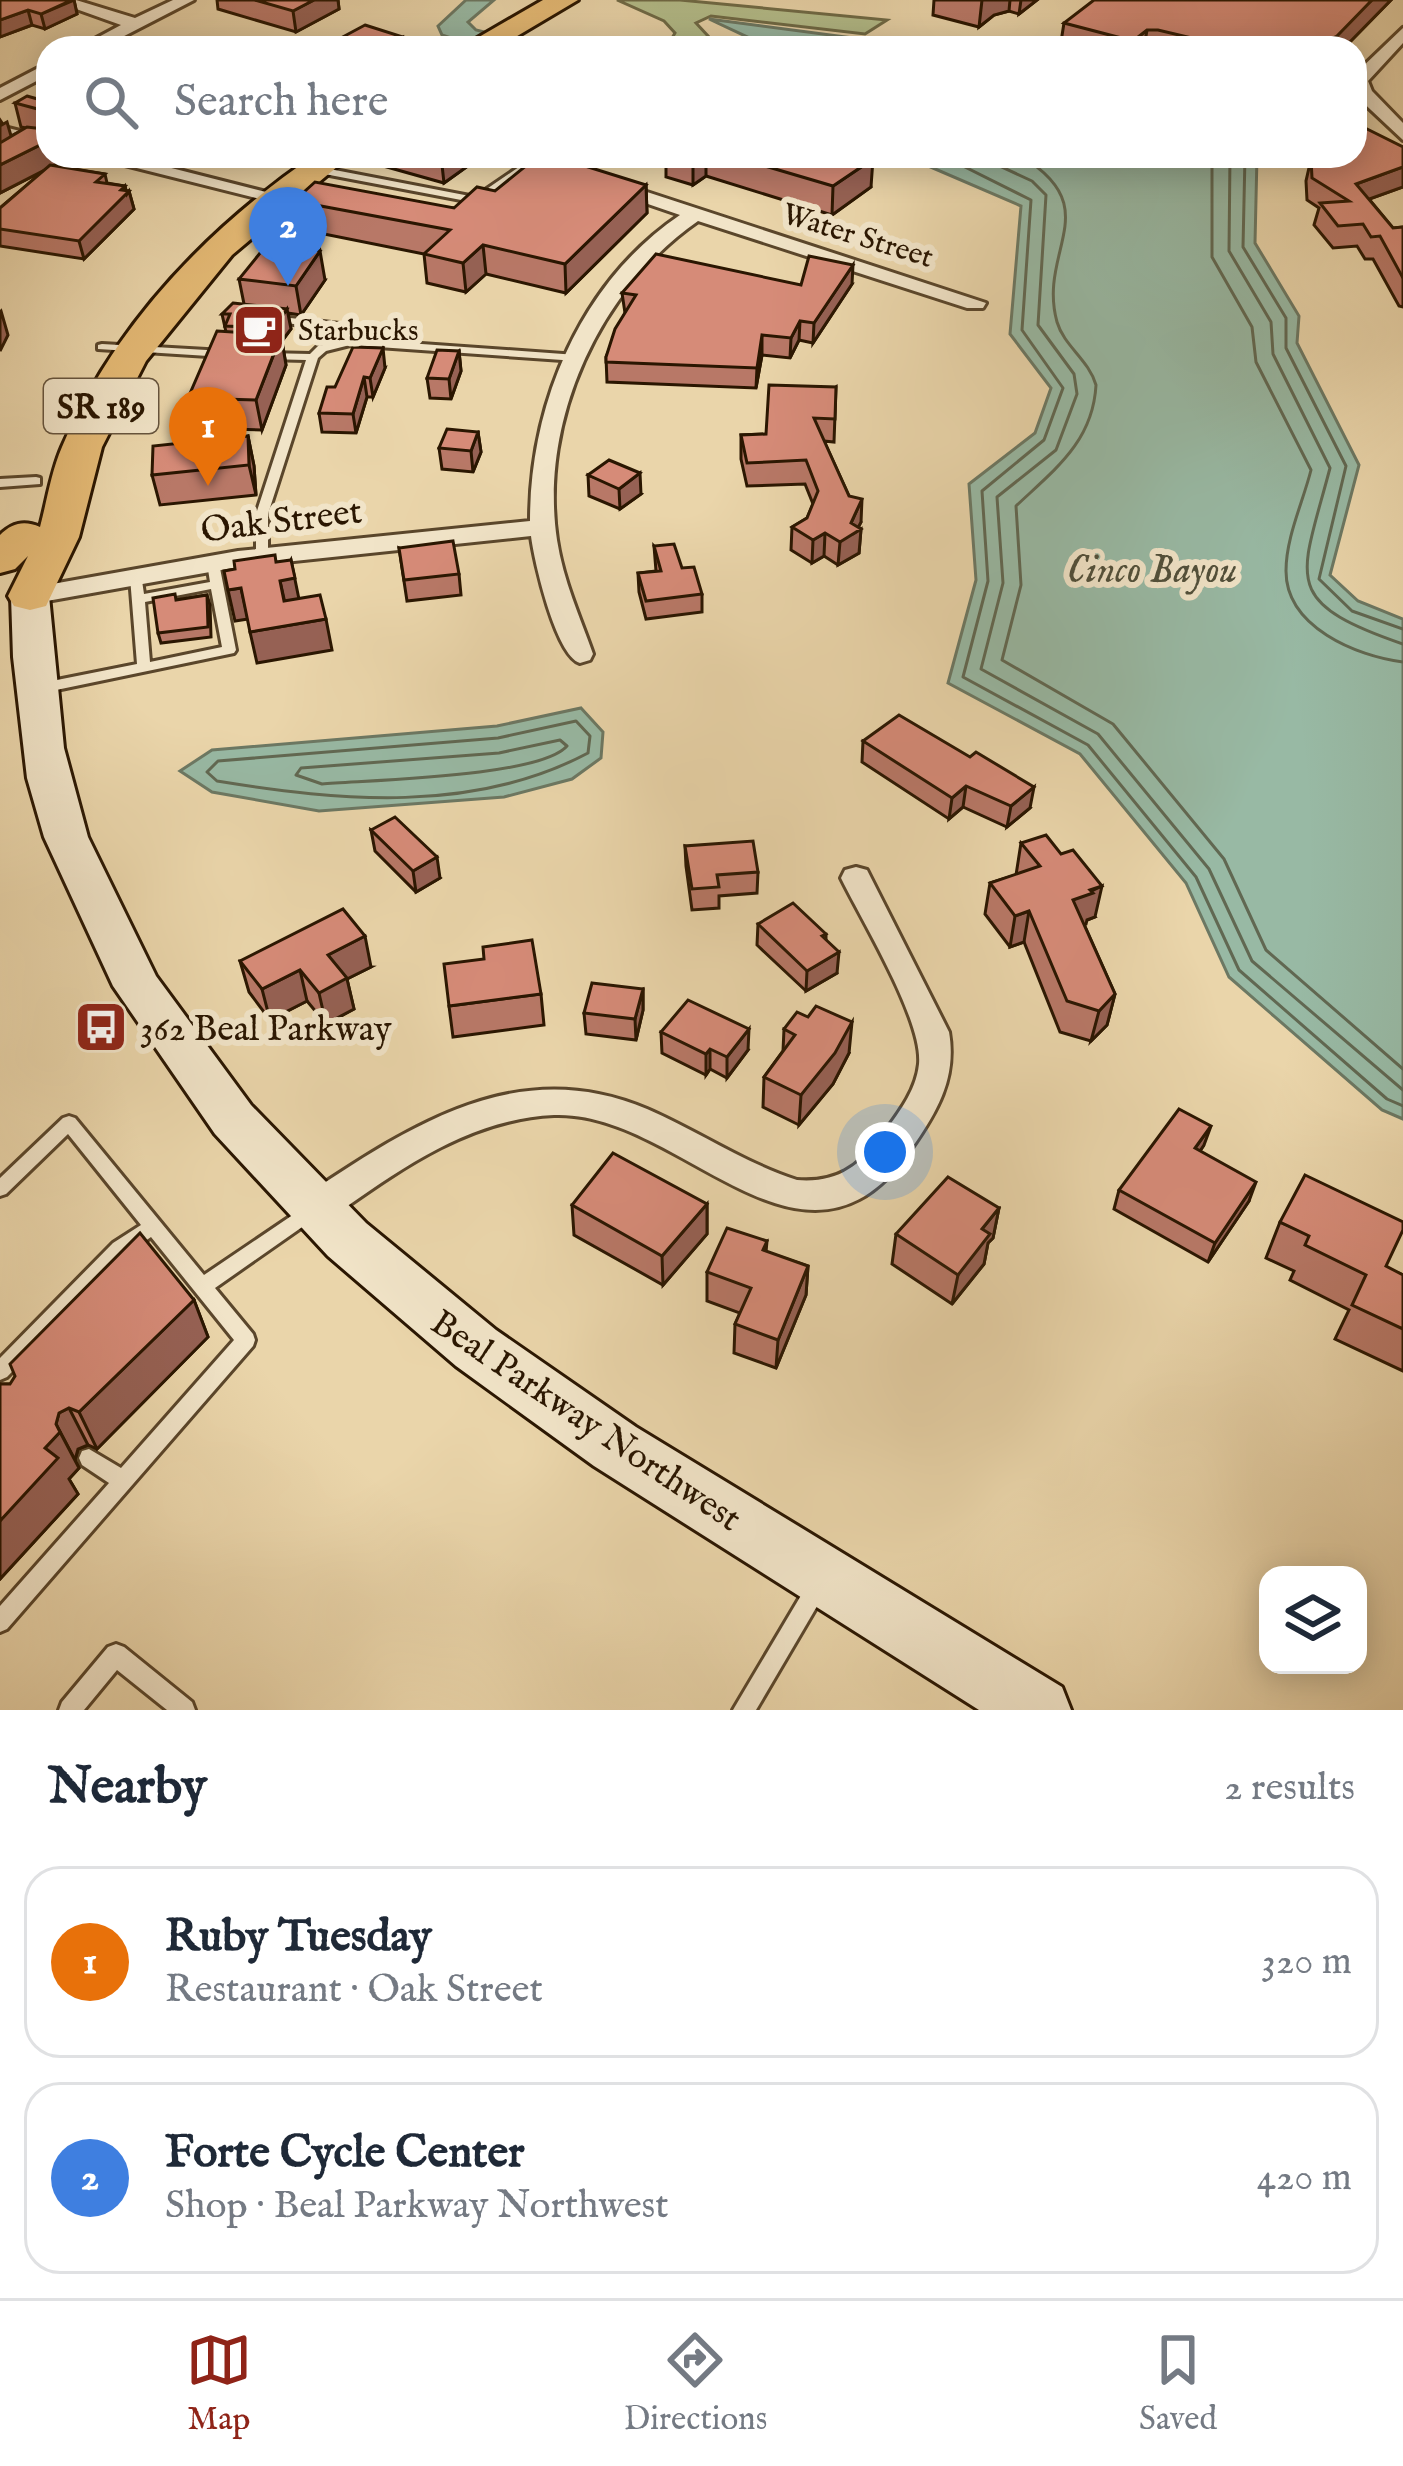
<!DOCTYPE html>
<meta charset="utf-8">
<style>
body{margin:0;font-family:"IM FELL English",serif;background:#f2f2f3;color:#1f2937}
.controls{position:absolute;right:36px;bottom:36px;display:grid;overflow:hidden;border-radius:24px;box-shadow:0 6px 30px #0003}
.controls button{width:108px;height:108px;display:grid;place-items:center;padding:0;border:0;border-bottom:3px solid #e0e1e3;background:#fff;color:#1f2937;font:60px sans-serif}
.you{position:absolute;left:885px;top:1152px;width:42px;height:42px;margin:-30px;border:9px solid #fff;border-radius:50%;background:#1a73e8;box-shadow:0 0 0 18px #1a73e833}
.badge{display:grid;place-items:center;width:78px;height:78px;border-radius:50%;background:#8f2418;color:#fff;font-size:39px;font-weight:700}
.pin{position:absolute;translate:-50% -99px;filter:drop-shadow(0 3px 6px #0008)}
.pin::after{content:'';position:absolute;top:63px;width:42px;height:36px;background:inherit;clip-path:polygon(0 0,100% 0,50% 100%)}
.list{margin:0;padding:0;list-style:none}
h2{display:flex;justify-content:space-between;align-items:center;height:156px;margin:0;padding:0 48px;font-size:51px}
h2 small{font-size:39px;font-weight:400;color:#747a83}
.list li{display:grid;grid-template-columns:78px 1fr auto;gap:36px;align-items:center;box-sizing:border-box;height:192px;margin:0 24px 24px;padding:0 24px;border:3px solid #e0e1e3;border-radius:36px}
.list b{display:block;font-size:45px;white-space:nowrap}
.list p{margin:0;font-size:39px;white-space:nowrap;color:#747a83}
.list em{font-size:39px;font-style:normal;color:#747a83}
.icon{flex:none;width:66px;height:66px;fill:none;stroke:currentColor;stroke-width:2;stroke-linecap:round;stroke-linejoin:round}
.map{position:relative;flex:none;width:1403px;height:1710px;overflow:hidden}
.search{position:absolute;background:#fff;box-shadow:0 6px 30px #0003;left:36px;right:36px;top:36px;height:132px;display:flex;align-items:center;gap:30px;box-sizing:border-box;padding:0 42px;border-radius:36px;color:#747a83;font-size:45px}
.sheet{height:588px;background:#fff}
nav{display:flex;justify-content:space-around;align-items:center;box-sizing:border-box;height:168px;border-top:3px solid #e0e1e3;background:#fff;font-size:33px;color:#747a83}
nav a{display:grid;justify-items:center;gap:6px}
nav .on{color:#8f2418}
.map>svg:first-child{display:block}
</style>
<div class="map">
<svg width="1403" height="1710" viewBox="0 0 1403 1710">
<rect width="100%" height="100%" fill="#ead5aa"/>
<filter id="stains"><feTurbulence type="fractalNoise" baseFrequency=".00167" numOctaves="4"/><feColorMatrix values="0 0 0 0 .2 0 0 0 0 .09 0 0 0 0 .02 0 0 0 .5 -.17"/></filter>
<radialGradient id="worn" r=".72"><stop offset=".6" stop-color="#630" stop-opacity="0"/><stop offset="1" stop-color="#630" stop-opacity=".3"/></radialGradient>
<polygon fill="#b4be8b" stroke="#6f6a46" stroke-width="3" points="617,0 680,0 887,20 865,34 711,16 696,23 710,38 760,48 666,48 675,33 664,21"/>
<g fill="#98b9a4" stroke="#6c7863" stroke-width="3">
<polygon points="466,0 494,0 468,22 476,30 549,48 480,48 442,35 438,26"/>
<polygon points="709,19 929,48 771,48"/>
<polygon points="905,156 1257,156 1255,243 1299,316 1297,343 1359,465 1330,575 1358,601 1403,619 1403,1119 1382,1110 1229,977 1186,883 1080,754 948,683 976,580 969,484 1035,433 1051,388 1010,334 1021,206"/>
<polygon points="581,708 603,732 601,758 572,779 504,797 319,811 212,792 180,771 212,750 497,726"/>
</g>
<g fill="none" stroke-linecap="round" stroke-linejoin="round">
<g stroke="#616852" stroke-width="3">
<polyline points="943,156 1031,200 1022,330 1063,388 1044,440 982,491 988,581 963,677 1088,745 1196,877 1239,970 1387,1099 1403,1106"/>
<polyline points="978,156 1032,181 1046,195 1038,325 1074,374 1077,394 1056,450 997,497 1003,583 981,669 1098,734 1209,869 1252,961 1403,1090"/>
<path d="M1021,156c87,53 16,94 36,166 7,24 32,38 39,63 -3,57 -42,85 -80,121l5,79 -19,75 111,64 111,135 42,91 137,119"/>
<path d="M1212,156v101l40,70 4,35 55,108c-8,32 -25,67 -25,101 0,56 70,85 117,91"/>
<path d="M1230,156l-1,95 42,71 2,32 57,114c-29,111 -52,133 73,176"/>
<polyline points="1245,156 1243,247 1286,318 1286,348 1346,466 1319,579 1352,611 1403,629"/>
<path d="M576,721l14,15 -2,17c-115,61 -248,48 -371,28l-10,-9 11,-11 280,-23z"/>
<path d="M560,740l7,6c-27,31 -198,34 -245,38l-26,-9 5,-7 198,-15z"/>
</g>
<g stroke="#5a462b" stroke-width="6">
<g id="lane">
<polygon points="532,158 537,161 535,163 477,203 314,172 309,169 314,166 475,197"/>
<polygon points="274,316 356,326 365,332 365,340 577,355 583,358 577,361 350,345 326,351 318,358 268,514 268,557 262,561 256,557 256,514 306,360 266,359 260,356 266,353 310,354 318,346 355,339 355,334 349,331 270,321 270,317"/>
<polygon points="102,344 224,351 230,354 224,357 98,349 98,345"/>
<polygon points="36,477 40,478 40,484 0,487 0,479"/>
<path d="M213,559l6,4 17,87 -2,3 -197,41 -5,-2 -2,-3 7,-5 100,-20 -7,-87 1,-3h10l3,20 66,-12 -3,-19zM211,589l11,58 -72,15 -5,-60z"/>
<polygon points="69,1116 75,1118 204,1275 303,1208 309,1205 315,1208 318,1213 315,1218 215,1288 253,1334 255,1340 253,1346 7,1629 0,1632 0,1606 109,1483 82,1465 79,1458 82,1451 89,1449 121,1468 234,1340 151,1237 125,1255 7,1377 0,1380 0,1358 113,1243 141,1225 68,1134 6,1194 0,1196 0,1178 63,1118"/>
<polygon points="816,1579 823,1582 826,1589 823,1596 756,1710 733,1710 809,1582"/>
<polygon points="116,1644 124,1647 192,1702 195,1710 167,1710 117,1670 84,1710 59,1710 62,1702 108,1647"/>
</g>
</g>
<g stroke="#5a462b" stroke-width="6">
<g id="street">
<polygon points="51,0 76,0 135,18 173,0 194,0 101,48 78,48 121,25"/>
<polygon points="1403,28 1403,43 1368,81 1372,91 1403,123 1403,140 1355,95 1355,74"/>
<polygon points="48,63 48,75 0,100 0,88"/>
<polygon points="0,126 48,138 48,150 0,138"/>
<polygon points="89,156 124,156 286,197 276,203"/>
<path d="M508,156h29l449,147 -3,5h-16l-269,-87c-98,68 -159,199 -141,319 6,40 23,77 36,114l-3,6 -10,3c-24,-7 -46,-102 -49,-127l-293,31 -208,37 -9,-2 -4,-6 13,-8 208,-37 292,-30c0,-118 51,-239 150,-306z"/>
<path d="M856,867l11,3 4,8 78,154c8,46 -12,80 -38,117 -107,157 -229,-39 -357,-34 -88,4 -159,58 -228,106l-13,4 -13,-4 -5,-11 5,-11c107,-71 215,-146 347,-90 51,22 97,54 150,71 39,3 61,-12 84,-43 16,-22 35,-45 38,-73 4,-44 -57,-143 -78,-186l4,-8z"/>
</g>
</g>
<g stroke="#2a1601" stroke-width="6">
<polygon id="secondary" points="30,584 44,587 49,596 64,748 88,837 156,976 251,1105 366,1223 496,1330 636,1427 1062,1687 1071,1710 979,1710 594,1466 456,1366 328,1256 215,1134 113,986 44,837 27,778 13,657 11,596 16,587"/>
</g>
<g stroke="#2a1601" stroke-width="6">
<g id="primary">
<polygon points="543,0 578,0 497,48 460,48"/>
<path d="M313,156h37l-118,99 -86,106 -44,86 -23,90 -33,69 -16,4 -16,-4 -6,-10 20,-40 -13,13 -15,4v-38c12,-12 24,-15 40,-8 7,-26 11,-55 22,-80 52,-121 144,-217 251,-291z"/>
</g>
</g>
<use href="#lane" fill="#f1e4c8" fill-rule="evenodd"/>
<use href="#street" fill="#f1e4c8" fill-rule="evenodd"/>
<use href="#secondary" fill="#f1e4c8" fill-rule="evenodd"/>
<use href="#primary" fill="#e5ba75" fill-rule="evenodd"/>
</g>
<g fill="#b87867" stroke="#2a1601" stroke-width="3">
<polygon points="0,0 74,0 77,14 45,29 32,25 0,37"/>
<polygon points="217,0 338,0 339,9 296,32 218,9"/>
<polygon points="934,0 1037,0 1019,14 1009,11 994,15 979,27 933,15"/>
<polygon points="1391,0 1344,48 1060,48 1064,23"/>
<polygon points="48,102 48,156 72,156 53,166 105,174 107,183 125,186 126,191 129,191 134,209 84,259 0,246 0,208 45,170 0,193 0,120 11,136 26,128 21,127 15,103"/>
<polygon points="1403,147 1403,187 1369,199 1393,228 1403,227 1403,307 1399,306 1373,259 1365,259 1357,246 1333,248 1314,225 1319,208 1307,200 1306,181 1311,159"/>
<polygon points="153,156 202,156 187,165"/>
<polygon points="368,156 472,156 472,163 444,183 369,162"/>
<polygon points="666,156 862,156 871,187 832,215 706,176 693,185 666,177"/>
<polygon points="646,185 647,213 566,293 486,274 466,292 427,283 424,254 299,229 294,201 454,208 495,191"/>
<polygon points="239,279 325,280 301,315 288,313 291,329 282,341 286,365 262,430 195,428 188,398 226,332 222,314 244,304"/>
<polygon points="852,284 813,343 799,340 790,358 762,355 756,388 607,382 606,357 625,313 622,293"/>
<polygon points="459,351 461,371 451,399 430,398 427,378"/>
<polygon points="385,368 373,397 367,397 356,433 322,432 319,413 335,387"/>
<polygon points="836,387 834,442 824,441 861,522 858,527 861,529 859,553 838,565 824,556 812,563 791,550 792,527 807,518 813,504 805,484 747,486 741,459 741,435 766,434"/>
<polygon points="478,432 481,452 473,472 442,469 439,448"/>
<polygon points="248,436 254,466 256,495 160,505 152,475"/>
<polygon points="588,475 641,494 620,509 589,496"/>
<polygon points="654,546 702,594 702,612 646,619 639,592 638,573 656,571"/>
<polygon points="399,548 459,574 461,595 407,601"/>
<polygon points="207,595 210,605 211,637 161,643 158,633 176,600"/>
<polygon points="863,741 1030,808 1007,827 963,807 949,819 862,762"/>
<polygon points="371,830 440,878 416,892 375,851"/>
<polygon points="1021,843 1095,917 1087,920 1084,924 1115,994 1107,1025 1091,1041 1060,1032 1024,942 1010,947 985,914 990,883 1016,875"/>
<polygon points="685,846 758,872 757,893 719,896 719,908 692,910 686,866"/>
<polygon points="758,924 826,934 826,940 837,973 806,991 757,945"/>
<polygon points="240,961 371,967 347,979 354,1009 326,1024 307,1001 270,1020 249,992"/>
<polygon points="643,989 643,1010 636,1040 586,1034 584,1013"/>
<polygon points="541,994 544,1025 453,1037 449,1006"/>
<polygon points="784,1029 849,1053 833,1084 799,1125 763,1107 764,1077 783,1051"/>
<polygon points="661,1032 748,1050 727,1078 710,1069 706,1075 662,1053"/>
<polygon points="1204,1145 1200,1151 1249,1201 1208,1262 1114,1209 1119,1190"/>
<polygon points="707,1204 707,1234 663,1285 574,1235 572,1205"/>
<polygon points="999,1208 993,1238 988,1243 984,1264 952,1304 892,1264 896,1234"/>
<polygon points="1280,1222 1403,1275 1403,1371 1335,1339 1349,1310 1290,1280 1294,1271 1266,1258"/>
<polygon points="767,1241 766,1252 808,1266 806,1295 776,1368 734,1353 735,1324 740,1313 707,1301 707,1272"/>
<polygon points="194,1300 208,1337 97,1449 88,1445 78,1449 75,1460 79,1468 69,1479 78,1494 0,1579 0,1384 10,1384"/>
</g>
<g fill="#966154" stroke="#2a1601" stroke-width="3">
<polygon points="74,0 77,14 45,29 41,14"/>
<polygon points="314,0 338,0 339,9 296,32 293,11"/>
<polygon points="982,0 1010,0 1009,11 994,15 979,27"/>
<polygon points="1021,0 1037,0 1019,14"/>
<polygon points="1372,0 1391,0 1344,48 1312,48"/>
<polygon points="28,10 32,25 0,37 0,20"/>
<polygon points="1147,30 1144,48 1132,48 1133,41"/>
<polygon points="403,37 405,48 382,48"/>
<polygon points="7,122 14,146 0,155 0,126"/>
<polygon points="48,141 48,156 72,156 0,193 0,165"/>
<polygon points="185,156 202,156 187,165"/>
<polygon points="441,156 472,156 472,163 444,183"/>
<polygon points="695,156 706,156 706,176 693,185 693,157"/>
<polygon points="873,159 871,187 832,215 833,186"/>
<polygon points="1403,167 1403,187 1350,206 1356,184"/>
<polygon points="646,185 647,213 566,293 565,264"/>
<polygon points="125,186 127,194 129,191 134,209 84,259 79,241"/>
<polygon points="483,245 486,274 466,292 463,263"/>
<polygon points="320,251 325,280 301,315 296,286"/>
<polygon points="853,265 852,284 813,343 814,323"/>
<polygon points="287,309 291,329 282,341 286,365 262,430 256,400 277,346 274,328"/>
<polygon points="1,311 8,335 0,351 0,312"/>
<polygon points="800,321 799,340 790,358 791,338"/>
<polygon points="762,335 762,355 756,388 757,368"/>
<polygon points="383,348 385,368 373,397 370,378"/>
<polygon points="459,351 461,371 451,399 449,379"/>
<polygon points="364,377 367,397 356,433 353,414"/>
<polygon points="478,432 481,452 473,472 471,451"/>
<polygon points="248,436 254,466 256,495 249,465"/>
<polygon points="640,473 641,494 620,509 619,489"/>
<polygon points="862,499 861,522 856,532 861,529 859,553 838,565 840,542 851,523"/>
<polygon points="825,533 824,556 812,563 813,540"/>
<polygon points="291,560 301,609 287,612 280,581"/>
<polygon points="241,588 248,619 235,621 228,590"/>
<polygon points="326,619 332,650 257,663 250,632"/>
<polygon points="966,786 963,807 949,819 952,798"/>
<polygon points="1034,787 1030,808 1007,827 1011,806"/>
<polygon points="437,857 440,878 416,892 413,871"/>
<polygon points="1102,886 1095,917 1087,920 1086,924 1066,931 1073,900"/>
<polygon points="1029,911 1024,942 1010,947 1015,916"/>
<polygon points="365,936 371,967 347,979 354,1009 326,1024 319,993 328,955"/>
<polygon points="839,952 837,973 806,991 807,971"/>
<polygon points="300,970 307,1001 270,1020 262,989"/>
<polygon points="643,989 643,1010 636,1040 635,1019"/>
<polygon points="1115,994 1107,1025 1091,1041 1099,1011"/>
<polygon points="852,1022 849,1053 833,1084 799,1125 801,1095"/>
<polygon points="749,1029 748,1050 727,1078 727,1057"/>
<polygon points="710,1049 710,1069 706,1075 706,1054"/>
<polygon points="1211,1126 1204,1145 1189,1167 1195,1148"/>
<polygon points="1256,1182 1249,1201 1208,1262 1215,1243"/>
<polygon points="707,1204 707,1234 663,1285 662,1256"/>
<polygon points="999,1208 993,1238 988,1243 984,1264 952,1304 958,1275 982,1229"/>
<polygon points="808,1266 806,1295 776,1368 778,1340"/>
<polygon points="194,1300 208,1337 97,1449 79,1412"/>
<polygon points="69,1408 88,1445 78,1449 75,1460 56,1424 59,1413"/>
<polygon points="60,1432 79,1468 69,1479 78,1494 0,1579 0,1521 45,1448"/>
</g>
<g fill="#d68b78" stroke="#2a1601" stroke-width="3">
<polygon points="0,0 72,0 41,14 28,10 0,20"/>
<polygon points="255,0 314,0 293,11"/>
<polygon points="1094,0 1372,0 1337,36 1312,48 1234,48 1158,30 1147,30 1133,41 1064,23"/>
<polygon points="365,25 403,37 382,48 324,47"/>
<polygon points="27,96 48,102 48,141 0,165 0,143 27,127 44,129 45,111 15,103"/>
<polygon points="1355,123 1403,147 1403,167 1356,184 1393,228 1403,227 1403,278 1380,236 1371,237 1363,224 1338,226 1320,203 1349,201 1312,178 1311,159 1320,156 1355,156"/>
<polygon points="538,156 553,156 646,185 565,264 483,245 463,263 424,254 450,230 294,201 315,182 454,208 477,187 495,191"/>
<polygon points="731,156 862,156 873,159 833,186"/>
<polygon points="50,165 105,174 96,182 125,186 121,190 129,191 79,241 0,229 0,208"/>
<polygon points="269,242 320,251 296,286 239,279"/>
<polygon points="656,254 801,285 809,256 853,265 814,323 800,321 791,338 762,335 757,368 606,362 606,357 615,329 636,295 622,293"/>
<polygon points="233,303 287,309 274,328 225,326 230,314 222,314"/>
<polygon points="217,331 281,335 256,400 188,398"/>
<polygon points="353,347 383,348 370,378 364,377 353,414 319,413 327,387 335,387"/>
<polygon points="437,350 459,351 449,379 427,378"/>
<polygon points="769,385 836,387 835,419 814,418 849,496 862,499 851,523 861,529 840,542 825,533 813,540 792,527 807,518 818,491 806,460 747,463 741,435 766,434"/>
<polygon points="447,429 478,432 471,451 439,448"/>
<polygon points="248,436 249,465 152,475 153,446"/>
<polygon points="609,460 640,473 619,489 588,475"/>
<polygon points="453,541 459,574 404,580 399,548"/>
<polygon points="674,544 682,568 694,567 702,594 646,601 638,573 661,571 654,546"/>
<polygon points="275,555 276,562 291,560 295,578 280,581 284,601 320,595 326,619 250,632 241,588 228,590 224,571 235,569 234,561"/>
<polygon points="175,594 176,600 207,595 208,627 158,633 153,598"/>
<polygon points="899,715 970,757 976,752 1034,787 1011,806 966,786 952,798 863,741"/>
<polygon points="395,817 437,857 413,871 371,830"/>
<polygon points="1046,835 1061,854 1073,850 1102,886 1090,890 1093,893 1073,900 1115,994 1099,1011 1067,1001 1029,911 1015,916 990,883 1040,866 1021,843"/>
<polygon points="753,841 758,872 717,875 719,887 692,889 685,846"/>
<polygon points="793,903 826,934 822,936 839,952 807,971 758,924"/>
<polygon points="343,909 365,936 328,955 347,978 319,993 300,970 262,989 240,961"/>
<polygon points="532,940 541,994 449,1006 444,964 484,959 483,947"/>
<polygon points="592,983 643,989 635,1019 584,1013"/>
<polygon points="688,1000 749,1029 727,1057 710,1049 706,1054 661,1032"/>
<polygon points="816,1006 852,1022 835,1053 801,1095 764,1077 795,1035 784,1029 797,1012 808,1017"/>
<polygon points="1179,1109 1211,1126 1195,1148 1256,1182 1215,1243 1119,1190"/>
<polygon points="613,1153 707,1204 662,1256 572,1205"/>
<polygon points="1305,1175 1403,1222 1403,1230 1386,1266 1403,1275 1403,1329 1352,1305 1366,1275 1305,1245 1309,1236 1280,1222"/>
<polygon points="948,1177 999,1208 982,1229 990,1234 958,1275 896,1234"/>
<polygon points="727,1228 767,1241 763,1250 808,1266 778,1340 735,1324 751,1288 707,1272"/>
<polygon points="140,1233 194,1300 79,1412 69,1408 59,1413 56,1424 60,1432 45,1448 58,1458 0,1521 0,1384 10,1384 15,1376 10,1364"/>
</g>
<defs>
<g id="cafe-square" transform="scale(2.7)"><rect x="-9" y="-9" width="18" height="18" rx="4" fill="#8f2418" stroke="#f1e4c8"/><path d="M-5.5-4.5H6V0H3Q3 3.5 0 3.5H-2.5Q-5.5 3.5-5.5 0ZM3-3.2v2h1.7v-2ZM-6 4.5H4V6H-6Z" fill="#fff"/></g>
<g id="bus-square" transform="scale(2.7)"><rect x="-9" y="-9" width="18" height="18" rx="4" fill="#8f2418" stroke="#f1e4c8"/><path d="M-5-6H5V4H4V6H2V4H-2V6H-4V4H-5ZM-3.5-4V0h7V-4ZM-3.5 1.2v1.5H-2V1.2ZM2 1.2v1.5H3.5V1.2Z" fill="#fff"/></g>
</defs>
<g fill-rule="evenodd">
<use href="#cafe-square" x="259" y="330"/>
<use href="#bus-square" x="101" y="1027"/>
</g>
<g text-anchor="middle" stroke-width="12" stroke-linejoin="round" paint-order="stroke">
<g font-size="30" fill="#2a1601" stroke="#f1e4c8">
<text transform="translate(858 235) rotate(17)" y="10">Water Street</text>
</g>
<g font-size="30" fill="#2a1601" stroke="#f1e4c8" text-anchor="start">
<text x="298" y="340">Starbucks</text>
</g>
<rect fill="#f1e4c8" stroke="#66543d" stroke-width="3" x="44" y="379" width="114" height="54" rx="9"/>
<g font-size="33" font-weight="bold" fill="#2a1601">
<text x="101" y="418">SR 189</text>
</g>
<g font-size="36" fill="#2a1601" stroke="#f1e4c8">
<text transform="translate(281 519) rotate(-7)" y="13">Oak Street</text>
<text transform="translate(587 1419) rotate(34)" y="13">Beal Parkway Northwest</text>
</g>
<g font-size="36" fill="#2a1601" stroke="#f1e4c8" text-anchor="start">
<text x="140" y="1040">362 Beal Parkway</text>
</g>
<g font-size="39" font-style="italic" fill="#504f3a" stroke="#f1e4c8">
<text x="1152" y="582">Cinco Bayou</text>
</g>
</g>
<rect width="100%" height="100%" filter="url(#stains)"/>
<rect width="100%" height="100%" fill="url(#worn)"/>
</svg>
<div class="controls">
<button><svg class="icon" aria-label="layers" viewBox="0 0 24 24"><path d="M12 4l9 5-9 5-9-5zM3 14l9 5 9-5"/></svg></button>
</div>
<div class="you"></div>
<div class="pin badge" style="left:208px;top:486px;background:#e8710a">1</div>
<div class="pin badge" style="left:288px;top:286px;background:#3f7fe0">2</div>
<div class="search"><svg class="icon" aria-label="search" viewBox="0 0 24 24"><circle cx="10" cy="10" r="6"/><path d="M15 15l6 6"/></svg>Search here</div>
</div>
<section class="sheet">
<h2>Nearby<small>2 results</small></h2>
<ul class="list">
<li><span class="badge" style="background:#e8710a">1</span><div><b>Ruby Tuesday</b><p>Restaurant · Oak Street</p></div><em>320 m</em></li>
<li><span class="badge" style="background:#3f7fe0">2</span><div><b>Forte Cycle Center</b><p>Shop · Beal Parkway Northwest</p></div><em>420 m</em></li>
</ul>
</section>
<nav>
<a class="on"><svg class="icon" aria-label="map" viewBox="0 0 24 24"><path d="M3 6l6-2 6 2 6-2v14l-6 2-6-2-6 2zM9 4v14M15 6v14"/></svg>Map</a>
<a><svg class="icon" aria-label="directions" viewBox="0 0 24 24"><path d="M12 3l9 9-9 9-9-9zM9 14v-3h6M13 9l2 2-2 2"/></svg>Directions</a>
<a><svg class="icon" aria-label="saved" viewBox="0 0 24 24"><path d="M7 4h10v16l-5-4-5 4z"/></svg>Saved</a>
</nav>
